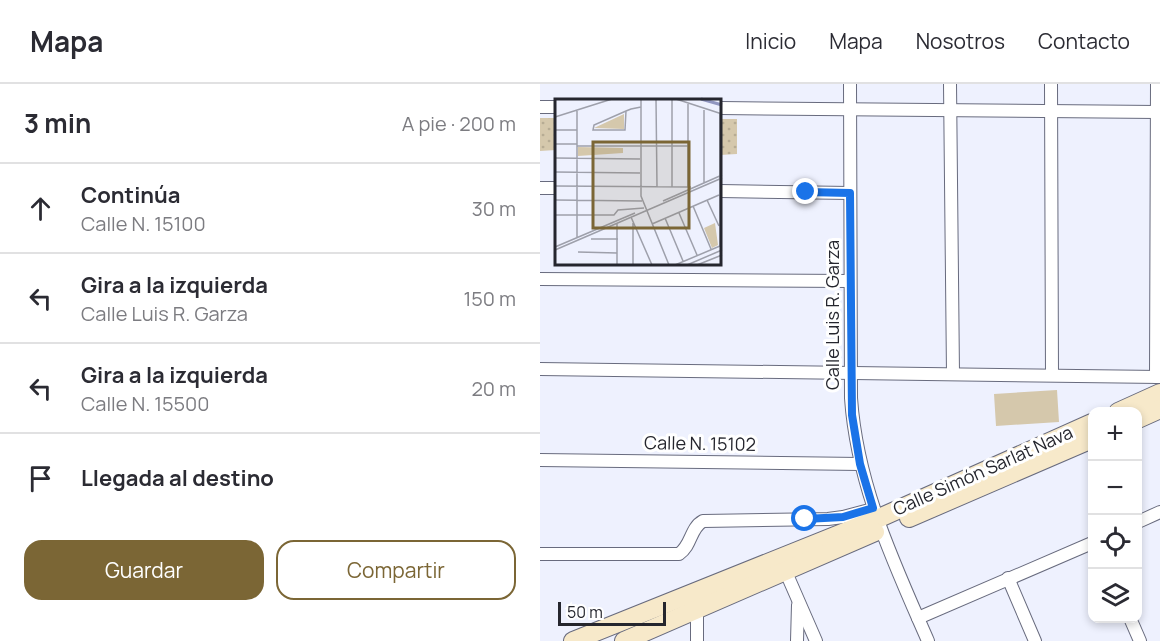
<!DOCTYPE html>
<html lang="es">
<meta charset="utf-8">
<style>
body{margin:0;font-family:Manrope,sans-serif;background:#f7f7f7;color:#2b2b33}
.controls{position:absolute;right:18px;bottom:18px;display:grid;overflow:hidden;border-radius:12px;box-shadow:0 3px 9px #0003}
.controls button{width:54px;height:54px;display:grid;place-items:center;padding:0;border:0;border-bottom:2px solid #e1e1e2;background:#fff;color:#2b2b33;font:30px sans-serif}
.scale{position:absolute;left:18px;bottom:15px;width:108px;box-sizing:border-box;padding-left:6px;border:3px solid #25262e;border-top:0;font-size:16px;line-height:21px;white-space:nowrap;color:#25262e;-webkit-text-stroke:4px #fff;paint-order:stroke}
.stop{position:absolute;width:18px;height:18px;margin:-14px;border:4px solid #1a73e8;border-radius:50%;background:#fff}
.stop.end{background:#1a73e8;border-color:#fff;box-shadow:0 2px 6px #0008}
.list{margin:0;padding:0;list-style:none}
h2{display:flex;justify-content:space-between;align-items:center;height:78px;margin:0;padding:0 24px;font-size:26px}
h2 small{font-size:20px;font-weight:400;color:#7c7c81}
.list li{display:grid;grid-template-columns:39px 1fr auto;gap:18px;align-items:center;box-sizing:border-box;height:90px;padding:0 24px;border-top:2px solid #e1e1e2}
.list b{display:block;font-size:22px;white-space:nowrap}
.list p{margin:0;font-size:20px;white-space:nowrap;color:#7c7c81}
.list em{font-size:20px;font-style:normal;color:#7c7c81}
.actions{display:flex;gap:12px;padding:18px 24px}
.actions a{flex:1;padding:14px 0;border:2px solid #7b6635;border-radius:18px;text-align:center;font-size:21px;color:#7b6635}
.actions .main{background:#7b6635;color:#fff}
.icon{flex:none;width:33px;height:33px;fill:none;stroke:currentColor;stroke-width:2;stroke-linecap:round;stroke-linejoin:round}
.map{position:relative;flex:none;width:620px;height:557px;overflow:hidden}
header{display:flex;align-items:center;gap:36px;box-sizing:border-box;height:84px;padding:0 30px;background:#fff;border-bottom:2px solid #e1e1e2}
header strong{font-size:28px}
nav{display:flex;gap:33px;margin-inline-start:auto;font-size:21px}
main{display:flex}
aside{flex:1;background:#fff}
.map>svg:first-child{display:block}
</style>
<header>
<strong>Mapa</strong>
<nav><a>Inicio</a><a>Mapa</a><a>Nosotros</a><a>Contacto</a></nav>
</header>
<main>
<aside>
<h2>3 min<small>A pie · 200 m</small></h2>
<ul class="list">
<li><svg class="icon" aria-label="ahead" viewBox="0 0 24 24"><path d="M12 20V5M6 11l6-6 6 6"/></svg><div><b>Continúa</b><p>Calle N. 15100</p></div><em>30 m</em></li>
<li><svg class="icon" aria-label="left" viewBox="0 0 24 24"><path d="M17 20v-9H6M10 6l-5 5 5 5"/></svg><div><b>Gira a la izquierda</b><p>Calle Luis R. Garza</p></div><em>150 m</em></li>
<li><svg class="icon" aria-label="left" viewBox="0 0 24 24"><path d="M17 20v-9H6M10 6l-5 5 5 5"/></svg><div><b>Gira a la izquierda</b><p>Calle N. 15500</p></div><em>20 m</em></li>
<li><svg class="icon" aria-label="arrive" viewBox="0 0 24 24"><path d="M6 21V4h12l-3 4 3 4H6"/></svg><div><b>Llegada al destino</b></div></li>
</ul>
<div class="actions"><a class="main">Guardar</a><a>Compartir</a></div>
</aside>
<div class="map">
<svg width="620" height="557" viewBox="0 0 620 557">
<defs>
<pattern id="park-dots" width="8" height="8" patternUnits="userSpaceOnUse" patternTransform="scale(1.5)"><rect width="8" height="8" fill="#d5c8ac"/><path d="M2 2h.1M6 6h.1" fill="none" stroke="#b7ac94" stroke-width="1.8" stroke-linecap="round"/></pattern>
</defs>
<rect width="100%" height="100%" fill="#eef1fe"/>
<g fill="url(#park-dots)">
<polygon points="0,34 16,34 16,66 0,67"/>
<polygon points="180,35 197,35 197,70 180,71"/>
</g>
<polygon fill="#d5c8ac" points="517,306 519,338 456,342 454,310"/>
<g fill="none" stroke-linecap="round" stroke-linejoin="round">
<g stroke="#686b7e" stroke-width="14">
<g id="street">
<path d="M310,0l1,314c6,87 42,163 77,243"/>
<polyline points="410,0 413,290"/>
<polyline points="511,0 512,291"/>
<polyline points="0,23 16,23"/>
<polyline points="180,24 617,28"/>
<polyline points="0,104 16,104"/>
<polyline points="180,107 310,109"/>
<polyline points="0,195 310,197"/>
<polyline points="0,285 620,293"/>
<polyline points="616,293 617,0"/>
<polyline points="0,376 320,380"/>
<polyline points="598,438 620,428"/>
<path d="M0,470h139c13,-9 11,-26 24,-33l125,-2 15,-2 30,-8"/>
<polyline points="245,486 276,557"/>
<polyline points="468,494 495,557"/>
<polyline points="157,525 157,557"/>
<polyline points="378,534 552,459"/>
<polyline points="590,534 600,557"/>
<polyline points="257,557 258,521"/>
</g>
</g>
<g stroke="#686b7e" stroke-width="20">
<g id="secondary">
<polyline points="578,328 620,309"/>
<polyline points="598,335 620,325"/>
<polyline points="369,434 552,355"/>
<polyline points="33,557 337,435 552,339"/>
<polyline points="84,557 335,448"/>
</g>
</g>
<use href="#street" stroke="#fff" stroke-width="12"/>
<use href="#secondary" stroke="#f7e9ca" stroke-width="18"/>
</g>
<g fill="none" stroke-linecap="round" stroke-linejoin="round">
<polyline stroke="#1a73e8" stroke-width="8" points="265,435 303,433 333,424 320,380 312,331 310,109 266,108"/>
</g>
<g text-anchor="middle" stroke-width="6" stroke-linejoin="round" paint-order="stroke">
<g font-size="18" fill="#25262e" stroke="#fff">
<text transform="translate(293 231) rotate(-90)" y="6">Calle Luis R. Garza</text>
<text transform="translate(160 360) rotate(1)" y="6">Calle N. 15102</text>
<text transform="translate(443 387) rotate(-24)" y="6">Calle Simón Sarlat Nava</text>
</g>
</g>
<g transform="translate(15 15)">
<rect width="166" height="166" fill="#eef1fe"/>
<path d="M69,15v15l-30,-1zM23,48l45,1v5l-45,3zM160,124l3,22 -6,3 -8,-20z" fill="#d5c8ac"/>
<path fill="none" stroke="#9096c0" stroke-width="3" d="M146,0l21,6"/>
<path fill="none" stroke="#9ea0ab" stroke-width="1.5" d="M86,0v97l28,69M101,0l1,88M121,0l46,15M117,1v87M149,11v73M71,12l-1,19h-32l1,-5 32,-14 5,-2 10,-2M165,14v133M0,18l57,-18M0,31h22M0,45h22M22,47h111M0,59l85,1M0,73l85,1M0,87l136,1M133,88v-83M0,101l87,1M152,101l12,26M108,102l59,-26M138,107l18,43M124,114l18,42M0,116h59l4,-5 26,-2M76,118l21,48M110,119l18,43M97,125l67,-29M22,138v-126M36,140h27M0,148l80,-34M0,151l167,-72M23,153l39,1M62,166v-42M78,166v-42M120,166l45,-19M132,166l35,-15M142,166l25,-10"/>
<path fill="#7b6635" fill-opacity="0.15" stroke="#7b6635" stroke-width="3" d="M38,43h96v86h-96z"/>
<rect width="166" height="166" fill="none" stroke="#25262e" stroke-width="3"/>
</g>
</svg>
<div class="controls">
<button>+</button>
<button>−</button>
<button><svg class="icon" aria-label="locate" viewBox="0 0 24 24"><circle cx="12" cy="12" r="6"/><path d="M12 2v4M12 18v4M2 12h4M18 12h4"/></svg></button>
<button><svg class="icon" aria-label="layers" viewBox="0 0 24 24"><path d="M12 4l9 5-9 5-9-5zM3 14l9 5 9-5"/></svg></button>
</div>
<div class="scale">50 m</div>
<div class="stop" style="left:265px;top:435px"></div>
<div class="stop end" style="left:266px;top:108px"></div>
</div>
</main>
